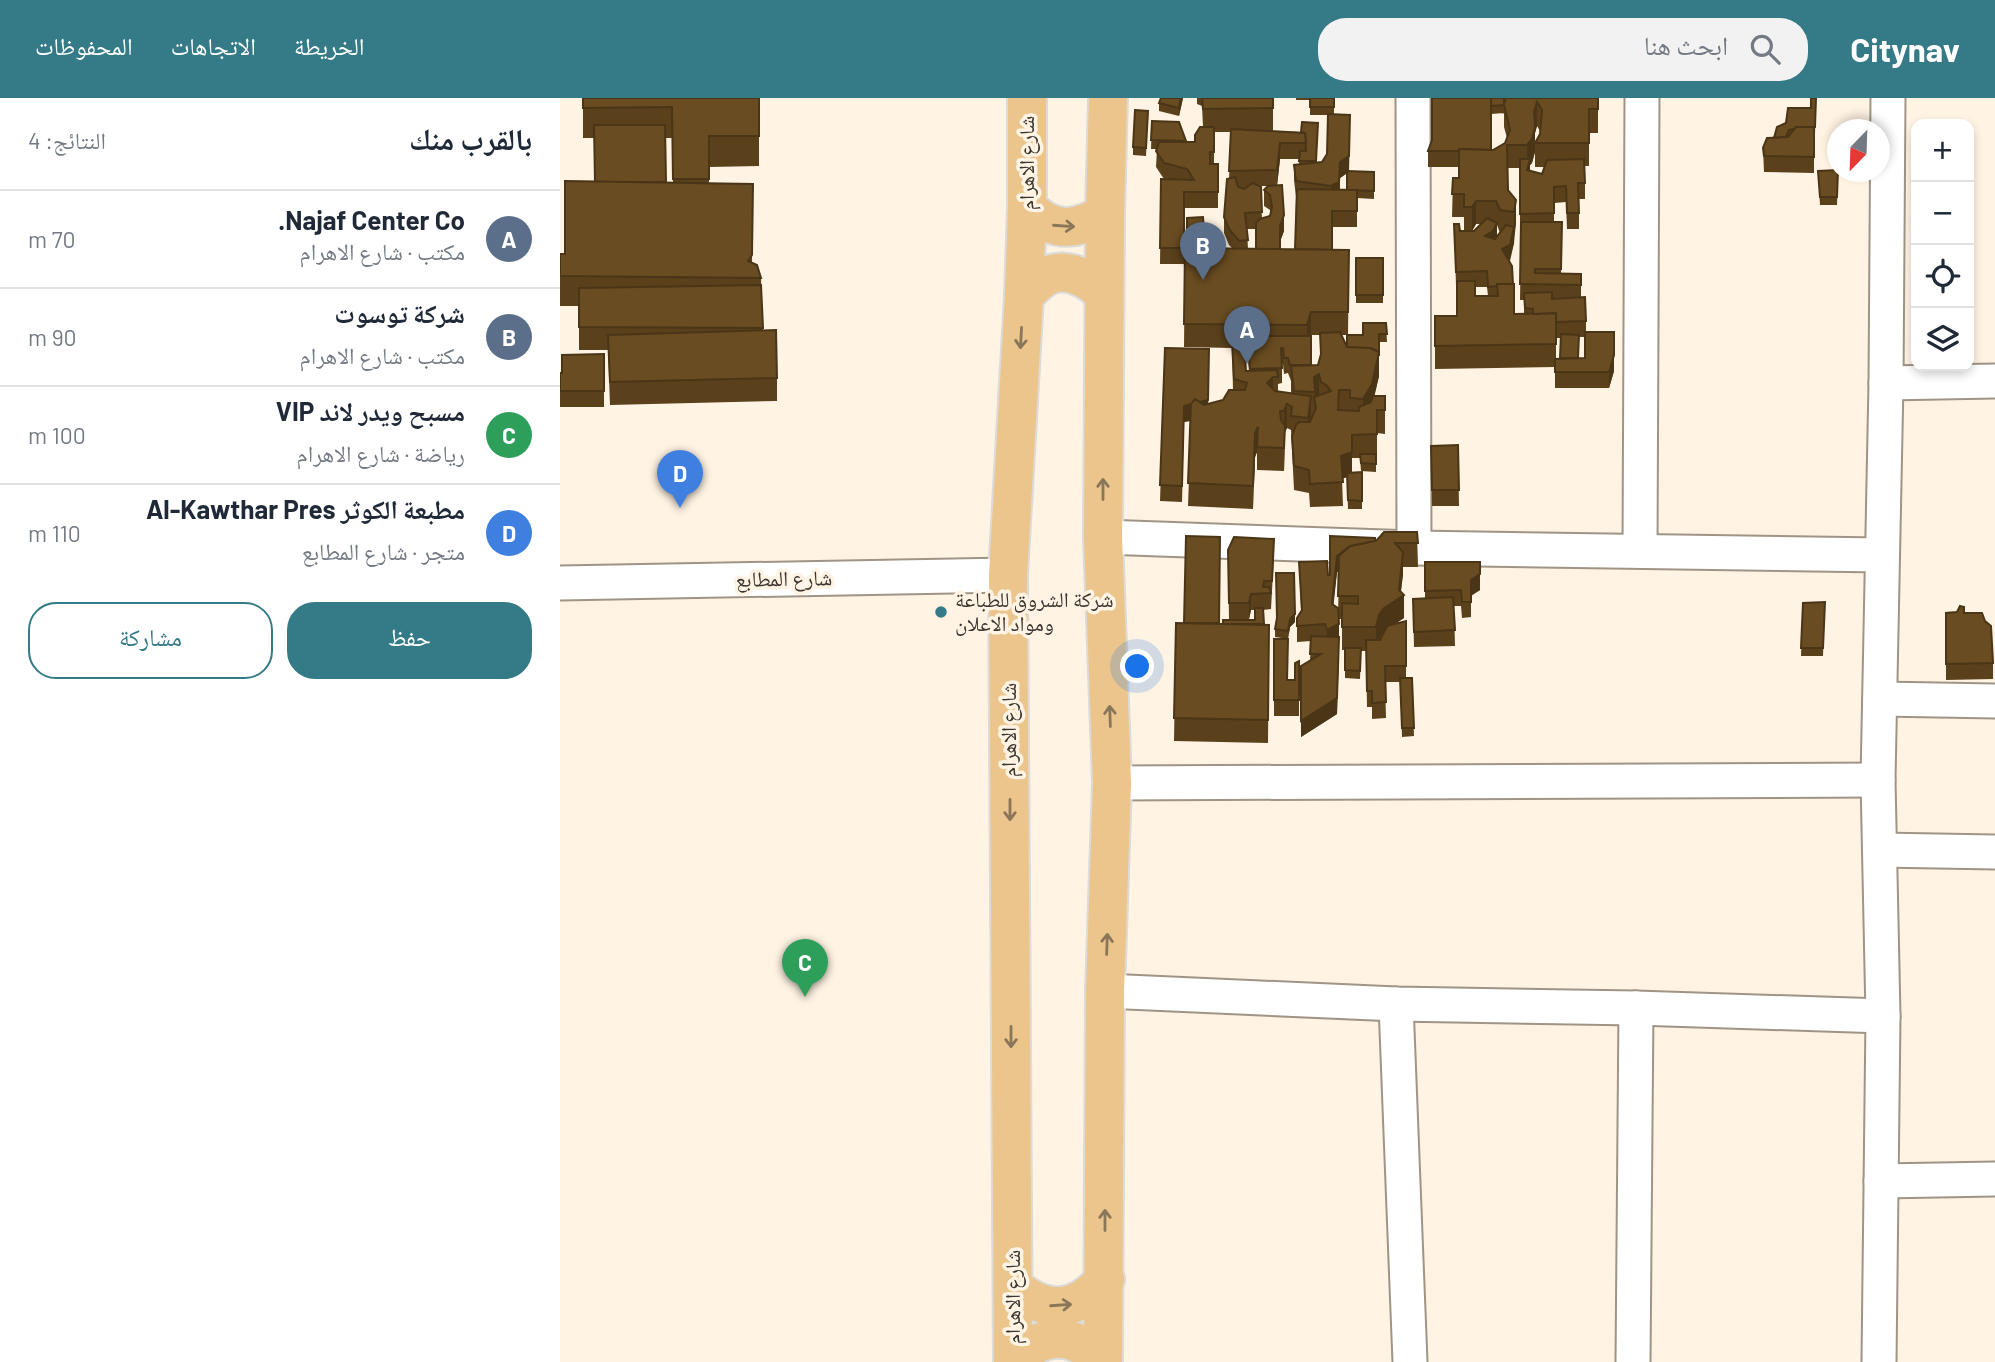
<!DOCTYPE html>
<html lang="ar">
<meta charset="utf-8">
<style>
body{margin:0;font-family:Barlow,"Noto Naskh Arabic",sans-serif;background:#f2f2f3;color:#1f2937;direction:rtl}
.controls{position:absolute;right:21px;top:21px;display:grid;overflow:hidden;border-radius:14px;box-shadow:0 4px 10px #0003}
.controls button{width:63px;height:63px;display:grid;place-items:center;padding:0;border:0;border-bottom:2px solid #e0e1e3;background:#fff;color:#1f2937;font:35px sans-serif}
.compass{position:absolute;left:1267px;top:21px;width:63px;height:63px;border-radius:50%;background:#fff;box-shadow:0 4px 10px #0003;rotate:203deg}
.you{position:absolute;left:578px;top:569px;width:24px;height:24px;margin:-18px;border:5px solid #fff;border-radius:50%;background:#1a73e8;box-shadow:0 0 0 10px #1a73e833}
.badge{display:grid;place-items:center;width:46px;height:46px;border-radius:50%;background:#347a87;color:#fff;font-size:23px;font-weight:700}
.pin{position:absolute;translate:-50% -58px;filter:drop-shadow(0 2px 4px #0008)}
.pin::after{content:'';position:absolute;top:37px;width:24px;height:21px;background:inherit;clip-path:polygon(0 0,100% 0,50% 100%)}
.list{margin:0;padding:0;list-style:none}
h2{display:flex;justify-content:space-between;align-items:center;height:91px;margin:0;padding:0 28px;font-size:30px}
h2 small{font-size:23px;font-weight:400;color:#747a83}
.list li{display:grid;grid-template-columns:46px 1fr auto;gap:21px;align-items:center;box-sizing:border-box;height:98px;padding:0 28px;border-top:2px solid #e0e1e3}
.list b{display:block;font-size:26px;white-space:nowrap}
.list p{margin:0;font-size:23px;white-space:nowrap;color:#747a83}
.list em{font-size:23px;font-style:normal;color:#747a83}
.actions{display:flex;gap:14px;padding:21px 28px}
.actions a{flex:1;padding:16px 0;border:2px solid #347a87;border-radius:28px;text-align:center;font-size:24px;color:#347a87}
.actions .main{background:#347a87;color:#fff}
.icon{flex:none;width:38px;height:38px;fill:none;stroke:currentColor;stroke-width:2;stroke-linecap:round;stroke-linejoin:round}
.map{position:relative;flex:none;width:1435px;height:1264px;overflow:hidden;direction:ltr}
header{display:flex;align-items:center;gap:42px;box-sizing:border-box;height:98px;padding:0 35px;background:#347a87;color:#fff}
header strong{font-size:33px}
nav{display:flex;gap:38px;margin-inline-start:auto;font-size:24px}
.search{width:490px;height:63px;background:#f2f2f3;display:flex;align-items:center;gap:18px;box-sizing:border-box;padding:0 24px;border-radius:28px;color:#747a83;font-size:26px}
main{display:flex}
aside{flex:1;background:#fff}
.map>svg:first-child{display:block}
</style>
<header>
<strong>Citynav</strong>
<div class="search"><svg class="icon" aria-label="search" viewBox="0 0 24 24"><circle cx="10" cy="10" r="6"/><path d="M15 15l6 6"/></svg>ابحث هنا</div>
<nav><a>الخريطة</a><a>الاتجاهات</a><a>المحفوظات</a></nav>
</header>
<main>
<div class="map">
<svg width="1435" height="1264" viewBox="0 0 1435 1264">
<rect width="100%" height="100%" fill="#fff3e3"/>
<g fill="none" stroke-linecap="round" stroke-linejoin="round">
<g stroke="#9f9486" stroke-width="37">
<g id="minor">
<polyline points="853,0 854,450"/>
<polyline points="1326,285 1435,283"/>
<polyline points="543,439 854,450 1322,457"/>
<polyline points="1080,453 1082,0"/>
<polyline points="0,485 448,477"/>
<polyline points="1320,601 1435,603"/>
<polyline points="552,685 1318,682"/>
<polyline points="1320,752 1435,754"/>
<polyline points="545,893 836,906 1076,910 1323,918"/>
<polyline points="836,906 850,1264"/>
<polyline points="1321,1083 1435,1081"/>
<polyline points="1073,1264 1076,910"/>
<polyline points="1319,1264 1323,918 1318,682 1326,285 1328,0"/>
</g>
</g>
<g stroke="#dcdbda" stroke-width="42">
<g id="major">
<path d="M467,109c25,26 49,25 78,6"/>
<path d="M464,198c7,-7 15,-17 25,-21 20,-8 42,5 55,19"/>
<path d="M453,1188c33,29 64,27 92,-7"/>
<polyline points="453,1264 448,477 464,198 467,109 467,0"/>
<path d="M456,1264c22,-30 61,-32 83,0"/>
<polyline points="543,1264 545,893 552,685 543,439 545,115 548,0"/>
</g>
</g>
<use href="#minor" stroke="#fff" stroke-width="33"/>
<use href="#major" stroke="#ebc58c" stroke-width="38"/>
</g>
<g fill="#5a411c" fill-rule="evenodd">
<path d="M23,0h176v68l-50,1v16l44,1 -1,79 9,15 2,53 14,47v23l-167,4 -2,-55h-29v-44h-19v-52h5l30,-73 -1,-43h-11zM105,40h7l1,45 -7,-1z"/>
<polygon points="623,0 619,18 599,13 599,5"/>
<path d="M637,0h76v33l28,1 17,-1 -2,31h6l5,-8 1,-39h-18v-15h-14v-2h38v17l15,56 25,1v27l-17,-1v29h-25v23h17l-1,85h15l23,-12 1,19h-8v34l-5,20h11v38l-8,-1v25h-1v14l-15,-1 -1,-13h-8v15l10,-1v37h-14l-1,-32 -5,2 1,27 -33,1 -1,-14 -15,-3 -3,-60 -4,-2 -2,4 -1,39 -27,-1v-18l-2,5 -2,52 -65,-3 3,-85 -7,1 -2,80 -22,-1 5,-153 44,17 -1,39 15,-4 10,-10 -1,-42 -48,-1 1,-99h2l17,-17 11,17h17l-3,-3 -5,-12v-16l5,-38 2,-47h-17v32h4v44h-34v56h-24l1,-85h3l-8,-12 1,-18h-6l1,-28 34,21h9l8,-15 -1,-21 -5,-2zM720,61h19v5l-5,1v15l2,17 -1,52h-15v-8l4,-10 -7,-46zM787,75v17h-7v-12zM700,88h7l-3,4v16l6,4v6l-8,2zM687,131h9v20h-8zM751,237h9v22l-2,8h-7zM781,237h6v13zM685,261h3l1,12h-3zM722,266h1l1,10 4,-1 3,8v12l-13,-1v-8l4,-1z"/>
<path d="M944,0v15l-13,1v36h2l12,-7 2,-5 -3,-11v-23l94,-6v35h-9v33h-4v33h-6v30h-12l-1,-27 -12,1v19h8l-1,51 20,1v23l5,24v11l28,39 -5,17h-54v-21l-120,2v-53h22l-3,-92 6,7h14l7,-7h-5l-4,7h-8v-14h-12l1,-39h6v-11h-31v-16l4,-11zM977,28l3,5v3l-5,9v-10zM975,54v15h9l-2,7 -12,-3v-6l2,-2zM948,70h12v62h1l-1,70h4v14h-10l-5,-53 5,-18 2,-20v-23l-8,-10zM937,127l3,8 -3,4zM915,189h12l1,9h-13zM1019,239h6v21h-6zM996,240h5l-1,20 -4,1z"/>
<polygon points="1256,0 1255,37 1254,38 1254,75 1204,74 1203,50 1226,25 1251,10"/>
<polygon points="588,13 586,58 573,57 573,49"/>
<polygon points="1258,73 1278,80 1277,107 1260,107"/>
<rect x="796" y="160" width="27" height="45"/>
<polygon points="44,256 44,309 0,309 0,275"/>
<polygon points="898,347 899,408 872,408 871,348"/>
<path d="M857,434l1,35h-15l-2,25 3,26 -8,5 10,-2v57h6l2,58 -12,1 -2,-55h-15l1,36 -14,1v-12h-5l-1,-56h-5l-1,28 -15,-1v-28h-3v-31h-3v34l-2,61 -36,23 9,-76 1,-20 -14,1v-24l4,-7 -2,-49 29,13h2l45,-34zM779,473l-1,44 -5,-10 4,-33z"/>
<polygon points="668,452 714,457 711,511 703,512 704,526 709,527 708,645 614,643 616,525 659,526 695,522 695,512 691,512 689,521 669,521"/>
<polygon points="865,464 920,492 911,497 911,519 902,520 901,508 894,508 895,548 854,549 853,501 865,500"/>
<polygon points="1265,504 1263,558 1241,558 1243,505"/>
<polygon points="1386,515 1404,515 1433,565 1433,581 1386,582"/>
<polygon points="735,524 730,529 728,541 715,539 715,531"/>
<polygon points="714,541 728,582 735,582 739,563 739,618 714,618"/>
</g>
<g fill="#4a3517">
<polygon points="621,0 623,0 619,18 619,10"/>
<polygon points="977,4 977,28 975,35 975,54 972,65 970,67 970,77 967,88 967,47"/>
<polygon points="790,33 789,74 780,80 779,100 771,104 771,88 780,64"/>
<polygon points="720,45 720,61 717,88 717,72"/>
<polygon points="956,102 956,125 954,137 954,114"/>
<polygon points="916,103 916,126 912,133 912,109"/>
<polygon points="724,117 724,133 720,144 720,128"/>
<polygon points="937,125 937,141 933,149 925,138"/>
<polygon points="954,129 954,145 950,163 942,151"/>
<polygon points="751,214 751,237 747,251 747,227"/>
<polygon points="649,251 648,318 624,324 622,404 624,308"/>
<polygon points="819,254 819,278 812,309 803,325 803,301"/>
<polygon points="1054,257 1054,273 1049,290 1049,274"/>
<polygon points="759,276 759,299 755,301 754,279"/>
<polygon points="713,279 713,302 707,285"/>
<polygon points="751,298 751,321 748,343 748,320"/>
<polygon points="727,306 727,330 725,334 724,373 724,313"/>
<polygon points="698,329 697,354 695,359 693,411 695,335"/>
<polygon points="792,354 792,377 781,381 781,358"/>
<polygon points="789,451 789,467 777,474 772,522 772,506 777,458"/>
<polygon points="843,454 843,478 840,499 844,497 844,520 823,534 819,540 816,553 816,529 819,517 839,492"/>
<polygon points="920,476 920,492 911,498 911,482"/>
<polygon points="691,496 691,512 689,521 689,505"/>
<polygon points="735,516 735,524 730,529 728,541 730,521"/>
<polygon points="779,526 779,542 767,548 767,532"/>
<polygon points="779,539 777,616 741,639 741,623"/>
</g>
<g fill="#694c21" stroke="#4a3517" stroke-width="2">
<polygon points="23,0 199,0 199,38 149,38 149,81 113,81 112,9 23,10"/>
<polygon points="601,0 621,0 619,10 599,5"/>
<polygon points="642,0 713,0 713,10 643,11"/>
<rect x="750" y="0" width="24" height="9"/>
<polygon points="872,0 931,0 931,52 899,51 899,53 868,53 872,42"/>
<polygon points="931,0 944,0 944,7 931,8"/>
<polygon points="946,0 1038,0 1038,11 1029,11 1029,45 975,45 980,36 982,12 977,4 974,14 975,29 972,41 967,47 947,47 948,92 956,102 954,114 940,112 936,103 916,103 912,109 904,109 904,96 892,96 893,80 899,80 899,51 933,52 945,45 950,32 944,6"/>
<polygon points="1251,0 1256,0 1255,29 1236,29 1234,31 1229,32 1226,39 1214,40 1217,29 1226,25 1228,10 1251,10"/>
<polygon points="575,12 588,13 586,50 573,49"/>
<polygon points="768,16 790,17 789,58 780,64 779,84 771,88 736,83 734,67 762,64 767,56"/>
<polygon points="592,23 619,24 626,43 591,42"/>
<polygon points="742,24 758,25 756,63 739,63 740,53 746,53 745,35 741,34"/>
<polygon points="34,27 105,27 106,84 35,84"/>
<polygon points="640,29 654,29 654,54 650,54 650,66 658,66 658,94 624,94 624,150 600,150 601,81 634,82 627,71 604,65 596,53 599,44 635,44 635,37"/>
<polygon points="1236,29 1254,29 1254,59 1204,58 1203,50 1207,40 1228,39"/>
<polygon points="671,31 745,35 746,45 720,45 717,72 669,73"/>
<polygon points="960,61 970,61 967,72 982,76 987,62 1024,61 1025,85 1018,85 1019,115 1007,115 1006,88 994,89 994,115 960,116"/>
<polygon points="1278,72 1277,99 1260,99 1258,73"/>
<polygon points="787,73 814,74 814,93 787,92"/>
<polygon points="675,79 678,89 684,91 693,85 701,89 702,114 685,115 688,142 679,143 669,131 664,119 667,81"/>
<polygon points="5,83 193,86 192,157 188,163 197,167 201,180 0,178 0,156 5,156"/>
<polygon points="722,87 724,117 720,128 720,151 696,151 696,125 700,121 710,118 712,109 710,97 704,92 708,88"/>
<polygon points="737,91 797,92 797,113 772,113 772,152 735,151"/>
<polygon points="643,119 644,133 654,132 655,150 627,150 627,120"/>
<polygon points="927,120 937,125 933,133 925,138 935,141 946,127 954,129 950,147 942,151 952,168 953,186 937,186 937,188 928,189 927,173 896,174 894,126 899,126 900,133 914,133"/>
<polygon points="961,124 1002,124 1001,171 975,171 975,175 1021,176 1021,187 960,186"/>
<polygon points="625,150 789,152 788,214 751,214 747,227 624,226"/>
<rect x="796" y="160" width="27" height="37"/>
<polygon points="897,183 915,183 915,198 938,198 937,186 954,186 954,216 996,215 996,246 875,248 875,218 897,218"/>
<polygon points="201,187 203,230 19,229 19,190"/>
<polygon points="992,194 992,201 1025,199 1026,223 996,224 996,215 973,216 973,211 965,210 964,195"/>
<polygon points="803,225 826,225 827,236 819,236 819,258 819,254 810,250 787,250 787,237 803,237"/>
<polygon points="216,232 217,280 50,284 48,237"/>
<polygon points="780,234 787,249 810,250 819,254 812,286 803,301 790,300 790,292 779,292 778,312 799,313 799,309 811,304 813,298 825,298 825,312 817,312 817,336 792,337 792,354 781,358 783,384 750,386 749,372 734,368 732,338 736,327 739,324 750,324 756,310 754,299 771,293 766,287 761,284 759,276 754,279 755,294 734,293 731,268 758,267 761,256 760,235"/>
<polygon points="1025,234 1054,234 1054,257 1049,274 995,274 995,261 1025,260"/>
<polygon points="1001,236 1019,237 1018,260 1000,260"/>
<polygon points="676,238 751,238 751,267 730,267 728,260 724,260 723,250 721,250 722,270 690,271 688,245 685,245 684,244 673,244"/>
<polygon points="672,244 684,244 686,273 717,272 718,279 713,279 707,285 715,293 751,298 748,320 731,318 732,309 727,306 724,313 720,313 721,322 725,328 724,350 697,349 698,329 695,335 693,388 628,385 631,305 635,301 644,307 663,302 669,292 685,292 687,285 674,281"/>
<polygon points="605,250 649,251 648,302 640,304 635,301 631,306 624,308 622,388 600,387"/>
<polygon points="44,256 44,293 0,293 0,275 2,275 2,257"/>
<polygon points="898,347 899,392 872,392 871,348"/>
<polygon points="800,356 816,356 816,366 801,365"/>
<polygon points="802,374 802,403 788,402 787,375"/>
<polygon points="824,434 857,434 858,445 835,445 843,454 839,492 844,497 823,511 819,517 816,529 782,529 782,505 798,506 798,498 778,498 779,458 790,448 817,442"/>
<polygon points="626,438 660,439 659,525 624,525"/>
<polygon points="770,438 815,440 815,443 790,448 777,458 772,506 778,510 779,526 767,532 765,526 737,528 737,520 742,512 739,464 767,463 768,477 770,477"/>
<polygon points="674,439 714,441 712,483 704,483 703,489 709,489 711,495 691,496 689,505 669,505 668,452"/>
<polygon points="865,464 920,464 920,476 911,482 911,504 902,504 901,492 865,493"/>
<polygon points="716,475 734,475 735,516 730,521 728,533 715,531 717,520"/>
<polygon points="893,499 895,532 854,534 853,501"/>
<polygon points="1265,504 1263,550 1241,550 1243,505"/>
<polygon points="1400,508 1404,509 1404,515 1422,515 1425,523 1431,528 1433,565 1386,566 1386,515 1397,514"/>
<polygon points="695,510 703,510 704,526 663,526 663,522 695,522"/>
<polygon points="846,523 846,568 825,568 826,604 812,605 812,593 807,593 806,542 820,542 827,528"/>
<polygon points="616,525 709,527 708,622 614,620"/>
<polygon points="751,538 779,539 777,600 741,623 741,568 761,556 750,556"/>
<polygon points="714,541 728,541 727,582 735,582 735,565 739,563 739,602 714,602"/>
<polygon points="785,550 801,550 800,573 785,572"/>
<polygon points="840,580 852,580 854,630 842,630"/>
</g>
<defs><path id="oneway-shaft" d="M-6 0H5M1.5-3L5.5 0L1.5 3" fill="none" stroke-width="1.6" stroke-linecap="round" stroke-linejoin="round" transform="scale(1.75)"/></defs>
<g stroke="#8a7659">
<use href="#oneway-shaft" transform="translate(504 128) rotate(4)"/>
<use href="#oneway-shaft" transform="translate(461 240) rotate(93)"/>
<use href="#oneway-shaft" transform="translate(543 391) rotate(-90)"/>
<use href="#oneway-shaft" transform="translate(550 618) rotate(-92)"/>
<use href="#oneway-shaft" transform="translate(450 712) rotate(90)"/>
<use href="#oneway-shaft" transform="translate(547 846) rotate(-88)"/>
<use href="#oneway-shaft" transform="translate(451 939) rotate(90)"/>
<use href="#oneway-shaft" transform="translate(545 1122) rotate(-90)"/>
<use href="#oneway-shaft" transform="translate(501 1207) rotate(-4)"/>
</g>
<circle fill="#347a87" stroke="#fff3e3" stroke-width="2.5" cx="381" cy="514" r="7"/>
<g text-anchor="middle" stroke-width="7" stroke-linejoin="round" paint-order="stroke">
<g font-size="21" fill="#3a352f" stroke="#fff3e3">
<text transform="translate(467 65) rotate(-90)" y="7">شارع الاهرام</text>
<text transform="translate(224 481) rotate(-1)" y="7">شارع المطابع</text>
<text transform="translate(449 632) rotate(-90)" y="7">شارع الاهرام</text>
<text transform="translate(453 1199) rotate(-90)" y="7">شارع الاهرام</text>
</g>
<g font-size="21" fill="#3a352f" stroke="#fff3e3" text-anchor="start">
<text x="395" y="509">شركة الشروق للطباعة<tspan x="395" dy="24">ومواد الاعلان</tspan></text>
</g>
</g>
</svg>
<div class="controls">
<button>+</button>
<button>−</button>
<button><svg class="icon" aria-label="locate" viewBox="0 0 24 24"><circle cx="12" cy="12" r="6"/><path d="M12 2v4M12 18v4M2 12h4M18 12h4"/></svg></button>
<button><svg class="icon" aria-label="layers" viewBox="0 0 24 24"><path d="M12 4l9 5-9 5-9-5zM3 14l9 5 9-5"/></svg></button>
</div>
<svg class="compass" viewBox="-18 -18 36 36"><path d="M0-13l5 13h-10z" fill="#e53935"/><path d="M0 13l5-13h-10z" fill="#747a83"/></svg>
<div class="you"></div>
<div class="pin badge" style="left:687px;top:266px;background:#5c6f8a">A</div>
<div class="pin badge" style="left:643px;top:182px;background:#5c6f8a">B</div>
<div class="pin badge" style="left:245px;top:899px;background:#2e9e5b">C</div>
<div class="pin badge" style="left:120px;top:410px;background:#3f7fe0">D</div>
</div>
<aside>
<h2>بالقرب منك<small>النتائج: 4</small></h2>
<ul class="list">
<li><span class="badge" style="background:#5c6f8a">A</span><div><b>Najaf Center Co.</b><p>مكتب · شارع الاهرام</p></div><em>70 m</em></li>
<li><span class="badge" style="background:#5c6f8a">B</span><div><b>شركة توسوت</b><p>مكتب · شارع الاهرام</p></div><em>90 m</em></li>
<li><span class="badge" style="background:#2e9e5b">C</span><div><b>مسبح ويدر لاند VIP</b><p>رياضة · شارع الاهرام</p></div><em>100 m</em></li>
<li><span class="badge" style="background:#3f7fe0">D</span><div><b>مطبعة الكوثر Al-Kawthar Pres</b><p>متجر · شارع المطابع</p></div><em>110 m</em></li>
</ul>
<div class="actions"><a class="main">حفظ</a><a>مشاركة</a></div>
</aside>
</main>
